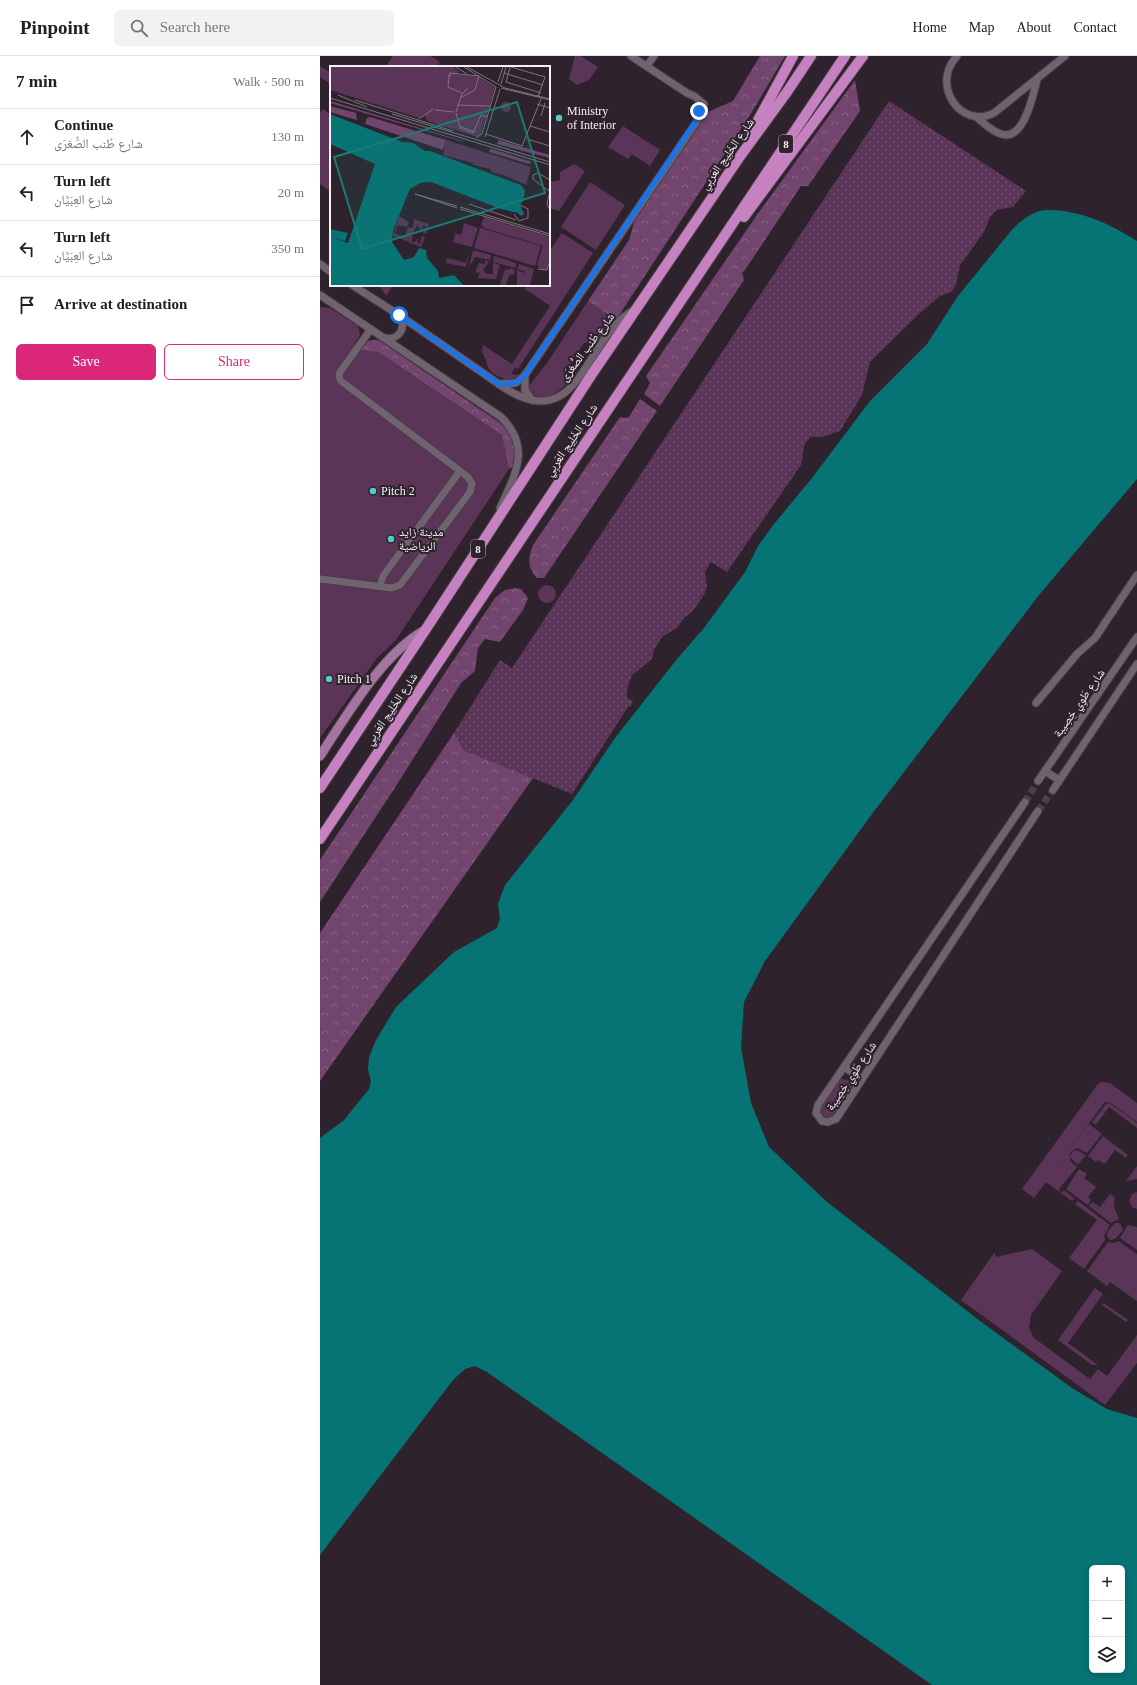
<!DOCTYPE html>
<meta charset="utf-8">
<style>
body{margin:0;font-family:"Times New Roman","Noto Naskh Arabic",serif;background:#f2f2f2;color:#202124}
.controls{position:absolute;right:12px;bottom:12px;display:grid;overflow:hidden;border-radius:6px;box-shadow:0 2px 6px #0003}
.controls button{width:36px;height:36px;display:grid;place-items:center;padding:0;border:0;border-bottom:1px solid #e0e0e0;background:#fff;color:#202124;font:20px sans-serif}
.stop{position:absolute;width:12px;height:12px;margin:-9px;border:3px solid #1a73e8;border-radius:50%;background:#fff}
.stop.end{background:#1a73e8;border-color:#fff;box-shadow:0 1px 4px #0008}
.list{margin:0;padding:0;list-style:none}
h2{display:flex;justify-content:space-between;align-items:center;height:52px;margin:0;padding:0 16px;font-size:17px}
h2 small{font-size:13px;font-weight:400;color:#757577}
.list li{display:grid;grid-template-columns:26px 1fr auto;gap:12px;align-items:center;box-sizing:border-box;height:56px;padding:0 16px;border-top:1px solid #e0e0e0}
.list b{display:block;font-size:15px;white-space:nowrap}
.list p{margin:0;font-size:13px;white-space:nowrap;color:#757577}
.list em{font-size:13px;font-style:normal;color:#757577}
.actions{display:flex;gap:8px;padding:12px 16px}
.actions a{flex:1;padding:9px 0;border:1px solid #db2777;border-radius:6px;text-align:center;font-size:14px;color:#db2777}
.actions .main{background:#db2777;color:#fff}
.icon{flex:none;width:22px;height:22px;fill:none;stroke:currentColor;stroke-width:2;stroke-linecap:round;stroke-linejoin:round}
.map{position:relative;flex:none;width:817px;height:1629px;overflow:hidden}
header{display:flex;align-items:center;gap:24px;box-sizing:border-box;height:56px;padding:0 20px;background:#fff;border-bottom:1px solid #e0e0e0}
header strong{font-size:19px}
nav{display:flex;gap:22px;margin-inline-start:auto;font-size:14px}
.search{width:280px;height:36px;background:#f2f2f2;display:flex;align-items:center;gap:10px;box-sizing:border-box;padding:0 14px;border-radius:6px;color:#757577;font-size:15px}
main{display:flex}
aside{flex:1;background:#fff}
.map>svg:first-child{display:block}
</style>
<header>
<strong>Pinpoint</strong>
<div class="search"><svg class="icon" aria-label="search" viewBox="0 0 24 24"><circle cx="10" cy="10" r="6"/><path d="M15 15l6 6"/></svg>Search here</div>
<nav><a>Home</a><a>Map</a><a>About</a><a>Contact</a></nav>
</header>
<main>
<aside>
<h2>7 min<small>Walk · 500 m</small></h2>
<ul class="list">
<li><svg class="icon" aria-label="ahead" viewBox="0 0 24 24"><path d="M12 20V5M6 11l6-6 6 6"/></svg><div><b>Continue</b><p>شارع طُنب الصُّغرَى</p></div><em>130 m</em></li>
<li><svg class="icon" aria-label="left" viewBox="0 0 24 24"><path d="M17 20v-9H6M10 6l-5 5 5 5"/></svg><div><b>Turn left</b><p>شارع العِبَيَّان</p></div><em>20 m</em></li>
<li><svg class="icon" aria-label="left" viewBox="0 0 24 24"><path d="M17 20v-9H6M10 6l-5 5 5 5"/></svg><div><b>Turn left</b><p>شارع العِبَيَّان</p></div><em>350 m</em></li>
<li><svg class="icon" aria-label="arrive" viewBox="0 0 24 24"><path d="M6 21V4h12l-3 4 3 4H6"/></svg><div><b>Arrive at destination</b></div></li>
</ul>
<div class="actions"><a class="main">Save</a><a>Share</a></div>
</aside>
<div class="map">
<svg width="817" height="1629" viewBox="0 0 817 1629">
<defs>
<pattern id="forest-crowns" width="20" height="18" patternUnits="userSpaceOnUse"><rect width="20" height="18" fill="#71456e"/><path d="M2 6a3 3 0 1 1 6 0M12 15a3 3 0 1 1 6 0" fill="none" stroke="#866083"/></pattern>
<pattern id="park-dots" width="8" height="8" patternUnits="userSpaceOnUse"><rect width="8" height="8" fill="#5b3558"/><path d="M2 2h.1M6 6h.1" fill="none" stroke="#735371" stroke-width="1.8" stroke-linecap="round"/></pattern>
</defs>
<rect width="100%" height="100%" fill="#2e222d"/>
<g fill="#5b3558">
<polygon points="73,0 110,0 120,6 117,11 65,11"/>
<polygon points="255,0 261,0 278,11 269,24 257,29 249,23"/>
<polygon points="0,10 11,17 11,28 0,21"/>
<polygon points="3,53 11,59 11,136 0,128 0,57"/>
<polygon points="303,70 340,94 330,110 312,98 308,103 288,91"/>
<polygon points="254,108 265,115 239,155 229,152 229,126 240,124 240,116"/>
<polygon points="270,126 305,149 276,194 241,171"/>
<path d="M242,177l31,20 -75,116 -3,-2 -4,7 8,1 -8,5c-7,0 -19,-6 -23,-12 -2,-6 -2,-10 -6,-16l1,-7 29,19 38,-58 -25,-17 2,-4h22v-33z"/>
<polygon points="59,229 73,229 66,240"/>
<path d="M268,245l28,19 -15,22 -9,6 -3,-5h-5l-19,29 1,4h6c-8,14 -28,29 -43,16l-1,-5 19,-24z"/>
<path d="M0,251l10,1 28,18 2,9 -6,9 7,6c6,-6 9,-13 19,-9l121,82 13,43 -5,3 -113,171 -19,18 -57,80z"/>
<circle cx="227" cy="538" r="9"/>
<path d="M520,1023l9,1 4,8c-5,8 -30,54 -34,19z"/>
<polygon points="782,1026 790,1027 817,1047 817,1066 789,1046 785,1046 732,1117 769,1068 782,1078 767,1097 757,1092 750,1097 750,1105 757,1111 739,1133 740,1136 745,1135 754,1142 752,1145 726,1126 714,1142 702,1133 778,1028"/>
<polygon points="789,1047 817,1067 817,1072 789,1051 776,1069 772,1066 786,1048"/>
<polygon points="783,1080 808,1099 806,1102 795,1094 785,1108 778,1104 776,1106 768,1100"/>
<polygon points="756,1094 766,1099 758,1109 750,1101 752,1096"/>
<polygon points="817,1110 817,1123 806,1125"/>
<polygon points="759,1113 767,1118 764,1122 776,1131 768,1141 771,1144 768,1149 746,1133"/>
<polygon points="817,1136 817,1153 812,1151 809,1145 812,1138"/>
<polygon points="790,1138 795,1142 794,1151 799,1163 791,1167 769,1150 772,1146 780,1151"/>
<polygon points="758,1145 790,1169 784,1180 785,1184 764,1213 749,1202 777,1164 755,1148"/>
<polygon points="795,1167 800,1167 803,1174 795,1183 790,1184 787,1180 788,1175"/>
<polygon points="808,1169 817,1171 817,1194 800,1182"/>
<polygon points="798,1185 817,1198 817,1245 790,1226 787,1230 767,1215 788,1186 794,1187"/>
<polygon points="712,1193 742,1215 711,1259 709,1272 714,1282 770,1323 778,1313 787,1320 817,1279 817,1307 785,1349 641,1244 674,1197 676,1201"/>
<polygon points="775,1232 783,1238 748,1287 778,1309 772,1309 738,1284"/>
<polygon points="784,1247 808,1264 806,1266 782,1249"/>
</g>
<g fill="url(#forest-crowns)">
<polygon points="440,0 465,0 432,56 296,264 268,245 309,184 315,163 383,58 413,45"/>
<polygon points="535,24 540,55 488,130 481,130 425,214 422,217 424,224 340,350 324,338 330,327 326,320 439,156"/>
<polygon points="54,284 60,285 185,371 195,389 194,410 189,412 182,379 59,296 41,294 48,285"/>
<path d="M320,343l17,12 -113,167h-7c-10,-10 -9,-21 -4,-33l87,-128 6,1 3,-1z"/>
<polygon points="195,532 201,533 208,542 203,554 180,586 165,583 158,592 155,615 141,627 76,730 0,846 0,804 175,542 185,534"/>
<polygon points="134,677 144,694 213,722 0,1025 0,877"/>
</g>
<path fill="url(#park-dots)" d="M569,45l137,90 -13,16 -16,3 -7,7 -6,15 -24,33 -4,20 -5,7 -11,4 -21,18 -49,48 -8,33 -22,36 -18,6h-11c-11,9 -6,17 -10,28l-74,107 -16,-10 -6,10 2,14 -2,7 -12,18 -9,7 -7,10 -14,8 -9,13 -2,10 -20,16 -5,14v9l6,3 -2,5 -3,1 -56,87 -108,-44 -10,-17 46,-73 12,8z"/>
<path fill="#067474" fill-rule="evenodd" d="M724,154c34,-1 65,13 93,31v238l-98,116 -167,219 -107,147 -21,41 -3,45 10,56 18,44 58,55 153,119 92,67 35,21 30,9v267h-205l-445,-313 -12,-6 -10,3 -12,11 -133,175v-417l24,-18 25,-31 2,-7 -3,-13 1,-12 7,-17 20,-33 58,-55 43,-24 3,-9 -2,-15 7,-19 68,-85 42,-62 62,-79 27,-31 41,-56 13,-26 16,-22 38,-46 58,-77 57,-57 31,-48 53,-65c9,-10 19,-18 33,-21zM772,1512h30v102h-30z"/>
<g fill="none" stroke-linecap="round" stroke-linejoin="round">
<g stroke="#4c414b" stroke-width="7" stroke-dasharray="7 3.5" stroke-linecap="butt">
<polyline points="705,746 718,725"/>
<polyline points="718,755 733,734"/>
</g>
<g stroke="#483d47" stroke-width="9">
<g id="minor">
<path d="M637,0c-27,29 4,74 37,57l71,-57"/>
<polyline points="327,10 334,0"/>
<path d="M655,60c8,6 16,15 26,18 23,8 32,-39 36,-54"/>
<polyline points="0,208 11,216"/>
<path d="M32,229l47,30 107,74c75,46 78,-52 128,-79"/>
<path d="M0,239l181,122c31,30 14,58 -1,91"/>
<path d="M65,282c13,3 22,-10 15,-22"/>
<polyline points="205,319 205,334 212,344"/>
<polyline points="179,328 196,327 205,319 384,55 384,48 374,40 367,37 311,0"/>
<polyline points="0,523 72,532 80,529 150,436 152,428 148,421 21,325 19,321 20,316 51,273"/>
<polyline points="60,530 63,520 140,415"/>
<polyline points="716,647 757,598 775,582 817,519"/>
<polyline points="725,715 739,724"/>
<polyline points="718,725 817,581"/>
<polyline points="733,734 817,608"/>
<polyline points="705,746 498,1049 496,1057 502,1065 508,1066 516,1063 718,755"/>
<polyline points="524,1011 542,1023"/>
</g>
</g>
<g stroke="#483d47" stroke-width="11">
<path id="major" d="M0,700c27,-41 62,-102 105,-126"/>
</g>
<g stroke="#483d47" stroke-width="12">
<g id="highway">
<polyline points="430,79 473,0"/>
<polyline points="424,161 543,0"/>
<polyline points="0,732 106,573 272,318 421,99 467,36 491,0"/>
<polyline points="0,783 525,0"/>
</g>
</g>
<use href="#minor" stroke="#70626f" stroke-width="7"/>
<use href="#major" stroke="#a475a0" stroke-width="9"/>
<use href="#highway" stroke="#c681c0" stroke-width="10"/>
</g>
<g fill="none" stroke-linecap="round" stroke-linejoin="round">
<path stroke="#1a73e8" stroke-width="5" d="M79,259l100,69c11,0 19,0 26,-9l171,-254 3,-10"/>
</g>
<g fill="#52cdcc" stroke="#2e222d" stroke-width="1.5">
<circle cx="239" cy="62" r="4"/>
<circle cx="53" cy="435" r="4"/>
<circle cx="71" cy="483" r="4"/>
<circle cx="9" cy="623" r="4"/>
</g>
<g text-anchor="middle" stroke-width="4" stroke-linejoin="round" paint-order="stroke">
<g fill="#2e222d" stroke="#bbb2ba" stroke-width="1">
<rect x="459" y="79" width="14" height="18" rx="3"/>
<rect x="151" y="484" width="14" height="18" rx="3"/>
</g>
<g font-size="11" font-weight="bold" fill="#f8f0f7">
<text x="466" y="92">8</text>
<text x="158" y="497">8</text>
</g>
<g font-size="12" fill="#f8f0f7" stroke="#2e222d" text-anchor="start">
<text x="247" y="59">Ministry<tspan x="247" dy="14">of Interior</tspan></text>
<text x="61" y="439">Pitch 2</text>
<text x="79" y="480">مدينة زايد<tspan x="79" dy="14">الرياضية</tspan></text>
<text x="17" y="627">Pitch 1</text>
</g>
<g font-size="12" fill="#f8f0f7" stroke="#2e222d">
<text transform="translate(407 98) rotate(-55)" y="4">شارع الخَلِيج العَربِي</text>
<text transform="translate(267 291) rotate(-53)" y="4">شارع طُنب الصُّغرَى</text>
<text transform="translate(251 384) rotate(-56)" y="4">شارع الخَلِيج العَربِي</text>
<text transform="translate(759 647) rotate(-55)" y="4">شارع طَوِي خِصِيبة</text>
<text transform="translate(71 653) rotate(-56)" y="4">شارع الخَلِيج العَربِي</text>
<text transform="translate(531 1020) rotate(-56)" y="4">شارع طَوِي خِصِيبة</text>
</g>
</g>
<g transform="translate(10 10)">
<rect width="220" height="220" fill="#2e222d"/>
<path d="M0,1h124l5,4 -2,3 21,3 17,11 -15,48 -3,1 -50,-16 -2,-6 -6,3 -89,-28zM171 41a5 5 0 1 1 10 0a5 5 0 1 1-10 0ZM69,150l10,6 -2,5 -9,-2 -3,8 7,4 3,-1 3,-9 5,1 1,-9 15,5 -3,10 -3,-1 3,-7 -3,-1 -2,8 -3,-9 -5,8 -1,10h3l4,-5 -2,5 3,2 2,-8 3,1 -4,10 -28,-11zM154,151l66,20v22l-3,11 -8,-2 -2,-4 6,-18 -59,-18 -3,-3zM134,157l14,5 -6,19 -19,-5 4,-15 -2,6 6,2zM150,162l61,18 -6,20 -61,-18zM140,183l-4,18 -20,-4 1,-5 19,5zM143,184l18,5 -1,5 -15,-3 -6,11zM164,190l22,7v5l-23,-6zM155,194l4,2 -6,8 3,4h7v-11l7,2 -4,14 -18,-1 2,-6 -4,1v-3l3,-7 6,1zM189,198l15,5 -4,16h-13v-15l7,3 1,-2 -8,-2zM180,202l5,2 -1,4 -5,2 -3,9h-6l5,-16 4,1z" fill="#5b3558"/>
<path d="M0,35l133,40 1,1 -134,-39zM0,40l26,7 1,7 -27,-8zM40,51l76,23 -3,10 -78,-26 2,-6zM169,74l51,15v3l-53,-14zM160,83h2l40,13 -3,2 -40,-12z" fill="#71456e"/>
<path d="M116,74l85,27 -5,18 -25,-11 -8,-1 -3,-4 -17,-4v-2l-30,-8z" fill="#5b3558"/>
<path d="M0,48l72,28 11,1 12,8h5l91,34 4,6 -2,10 -3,4 4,9 -3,2 -3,-3 -17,-4 -70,-27 -11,1 -10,6 -4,9 -13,33 -1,11 12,18 10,-3 5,-9 7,2 1,8 11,13 1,7 15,-3 9,10h-133v-56l18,4 -3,8 -14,-4 17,6 27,-79 -45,-20z" fill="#067474"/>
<path fill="none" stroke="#7f747e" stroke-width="1" d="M126,1l11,7M134,1l32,20M137,1l38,21 45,11M180,1l-4,15 35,11M181,1l34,10M174,7l39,12M121,9l-2,1 1,-3 29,3 -4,14 -15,8M119,10l-1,11 14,6M168,16l5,-15M171,18l5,-17M171,22l49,12M8,29l29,12M208,31l7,-20M0,32l220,67M25,34l98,31M207,38l13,4M127,39l33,1M105,44l19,2M126,46l6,-18 6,-6M126,47l4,15 13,5 8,-18 7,2M62,48l158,48M211,50l4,-13M89,53l14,-10M129,60l16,6M200,60l20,6M156,68l36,12M155,71l15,-48M146,72l6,-4 14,-47M197,73l23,7M192,80l19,-47M220,114l-12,-7 -5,2v4l17,13M218,123l2,1 -3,14 3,6M139,138l47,16M130,141l90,27M127,142l-42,-14 42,12M130,143l90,27M184,148l5,7 9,-3v-9l-8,-4M208,203l9,1 3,-9"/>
<path fill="#1b7c75" fill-opacity="0.15" stroke="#1b7c75" stroke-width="2" d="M187,36l28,91 -183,56 -28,-92z"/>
<rect width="220" height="220" fill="none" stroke="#f8f0f7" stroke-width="2"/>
</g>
</svg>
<div class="controls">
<button>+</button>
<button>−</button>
<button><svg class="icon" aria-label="layers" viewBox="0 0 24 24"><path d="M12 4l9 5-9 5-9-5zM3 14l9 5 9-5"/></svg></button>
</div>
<div class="stop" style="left:79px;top:259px"></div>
<div class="stop end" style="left:379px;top:55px"></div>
</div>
</main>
